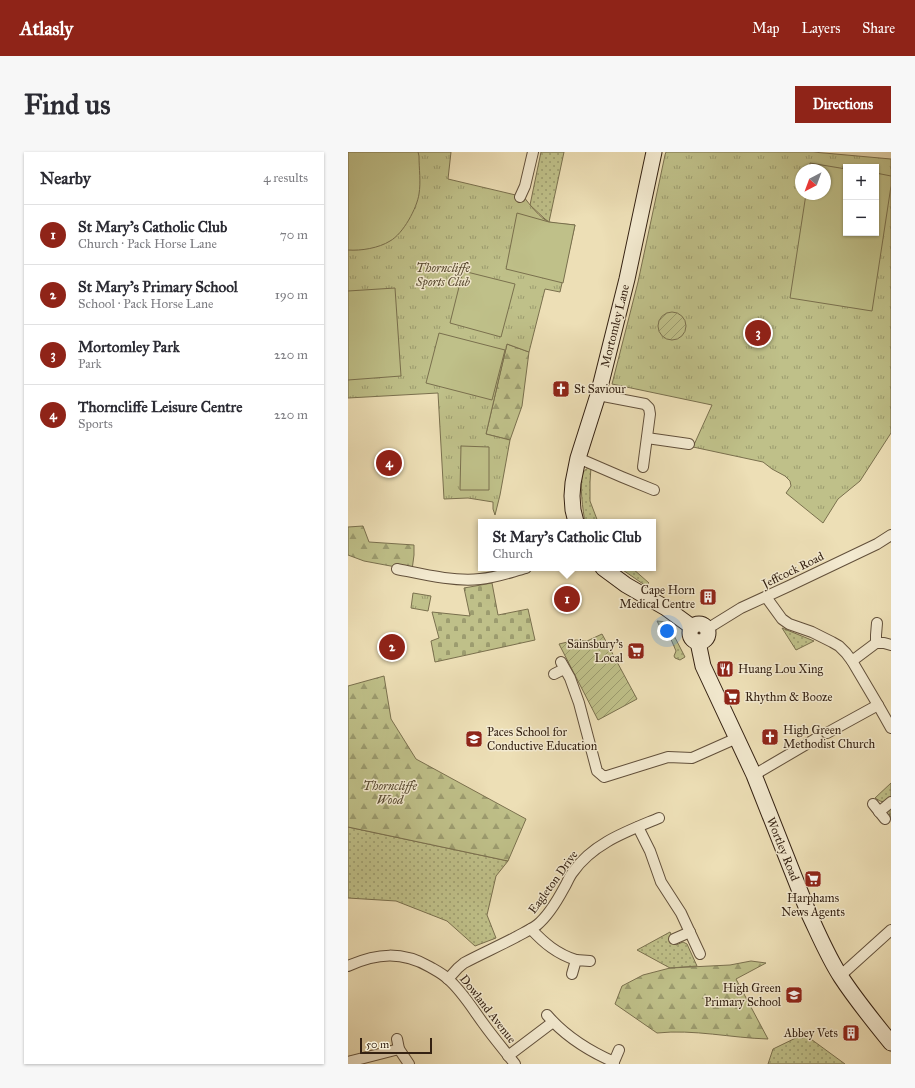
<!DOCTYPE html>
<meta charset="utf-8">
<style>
body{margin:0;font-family:"IM FELL Great Primer",serif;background:#f7f7f7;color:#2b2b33}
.controls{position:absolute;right:12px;top:12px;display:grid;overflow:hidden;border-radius:0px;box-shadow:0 1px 3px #0004}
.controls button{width:36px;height:36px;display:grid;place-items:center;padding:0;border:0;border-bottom:1px solid #e1e1e2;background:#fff;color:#2b2b33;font:20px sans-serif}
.compass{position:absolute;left:447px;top:12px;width:36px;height:36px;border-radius:50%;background:#fff;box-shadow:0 1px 3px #0004;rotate:221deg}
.scale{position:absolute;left:12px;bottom:10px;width:72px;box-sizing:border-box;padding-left:4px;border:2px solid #342112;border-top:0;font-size:11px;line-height:14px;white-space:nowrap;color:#342112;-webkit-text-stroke:3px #f3ead0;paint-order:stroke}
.you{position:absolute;left:319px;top:479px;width:14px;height:14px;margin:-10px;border:3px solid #fff;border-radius:50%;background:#1a73e8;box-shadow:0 0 0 6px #1a73e833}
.badge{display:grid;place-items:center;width:26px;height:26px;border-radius:50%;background:#8f2418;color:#fff;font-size:13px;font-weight:700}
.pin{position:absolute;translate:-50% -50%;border:2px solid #fff;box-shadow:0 1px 4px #0006}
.popup{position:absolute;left:130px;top:367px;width:178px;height:52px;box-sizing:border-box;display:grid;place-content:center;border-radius:0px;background:#fff;filter:drop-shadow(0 1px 3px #0005);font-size:13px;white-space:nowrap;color:#7c7c81}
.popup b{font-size:15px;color:#2b2b33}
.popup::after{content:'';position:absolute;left:50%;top:100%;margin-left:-8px;border:8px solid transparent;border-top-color:#fff}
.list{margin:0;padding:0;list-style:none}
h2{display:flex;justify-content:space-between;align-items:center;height:52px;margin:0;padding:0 16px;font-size:17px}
h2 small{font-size:13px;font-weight:400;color:#7c7c81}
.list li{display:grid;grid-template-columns:26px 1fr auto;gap:12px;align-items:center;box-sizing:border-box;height:60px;padding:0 16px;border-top:1px solid #e1e1e2}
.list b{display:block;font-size:15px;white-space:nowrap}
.list p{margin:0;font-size:13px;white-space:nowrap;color:#7c7c81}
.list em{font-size:13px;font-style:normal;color:#7c7c81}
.map{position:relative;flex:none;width:543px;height:912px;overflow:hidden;border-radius:0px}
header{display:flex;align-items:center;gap:24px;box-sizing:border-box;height:56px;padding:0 20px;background:#8f2418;color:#fff}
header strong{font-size:19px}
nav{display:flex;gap:22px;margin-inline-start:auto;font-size:14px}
.intro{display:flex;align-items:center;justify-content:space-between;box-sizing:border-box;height:96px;padding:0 24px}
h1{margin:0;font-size:28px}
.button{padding:10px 18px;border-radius:0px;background:#8f2418;color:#fff;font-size:14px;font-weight:700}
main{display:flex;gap:24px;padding:0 24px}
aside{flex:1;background:#fff;border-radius:0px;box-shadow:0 1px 3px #0004}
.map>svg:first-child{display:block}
</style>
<header>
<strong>Atlasly</strong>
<nav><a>Map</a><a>Layers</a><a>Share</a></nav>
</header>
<div class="intro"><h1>Find us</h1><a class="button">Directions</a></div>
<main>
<aside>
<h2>Nearby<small>4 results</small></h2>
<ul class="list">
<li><span class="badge">1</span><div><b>St Mary's Catholic Club</b><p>Church · Pack Horse Lane</p></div><em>70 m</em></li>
<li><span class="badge">2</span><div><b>St Mary's Primary School</b><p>School · Pack Horse Lane</p></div><em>190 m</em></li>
<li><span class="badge">3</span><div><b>Mortomley Park</b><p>Park</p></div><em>220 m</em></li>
<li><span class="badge">4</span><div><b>Thorncliffe Leisure Centre</b><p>Sports</p></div><em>220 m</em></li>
</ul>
</aside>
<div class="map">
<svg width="543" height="912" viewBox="0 0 543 912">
<defs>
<pattern id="grass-dots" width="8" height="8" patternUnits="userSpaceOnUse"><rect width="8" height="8" fill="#bfc089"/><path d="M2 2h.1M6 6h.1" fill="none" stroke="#9c9c6f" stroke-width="1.8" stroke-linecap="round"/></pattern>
<pattern id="forest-firs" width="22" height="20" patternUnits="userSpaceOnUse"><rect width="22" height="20" fill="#bfc089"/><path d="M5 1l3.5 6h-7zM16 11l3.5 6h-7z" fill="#9c9c6f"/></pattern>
<pattern id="cemetery-stones" width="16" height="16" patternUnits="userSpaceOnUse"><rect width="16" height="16" fill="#bfc089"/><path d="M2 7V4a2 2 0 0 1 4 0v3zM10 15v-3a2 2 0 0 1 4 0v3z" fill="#9c9c6f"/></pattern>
<pattern id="park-tufts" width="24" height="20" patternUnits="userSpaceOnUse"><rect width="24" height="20" fill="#bfc089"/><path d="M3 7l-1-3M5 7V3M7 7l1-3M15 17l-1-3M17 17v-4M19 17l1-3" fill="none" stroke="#9c9c6f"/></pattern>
<pattern id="garden-furrows" width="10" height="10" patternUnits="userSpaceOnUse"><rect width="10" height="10" fill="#bfc089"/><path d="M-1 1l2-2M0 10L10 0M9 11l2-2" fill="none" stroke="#9c9c6f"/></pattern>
</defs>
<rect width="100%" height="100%" fill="#eddfb6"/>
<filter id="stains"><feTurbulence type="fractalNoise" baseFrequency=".005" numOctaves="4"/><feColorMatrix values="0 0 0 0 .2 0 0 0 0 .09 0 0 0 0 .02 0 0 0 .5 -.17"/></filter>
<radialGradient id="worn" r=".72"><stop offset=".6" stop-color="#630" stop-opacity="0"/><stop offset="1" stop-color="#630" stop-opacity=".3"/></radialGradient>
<g fill="url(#grass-dots)" stroke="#7a704e">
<polygon points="193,0 216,0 201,70 197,67 182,53"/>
<path d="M243,315l-1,15v19l8,21h-13c-2,-11 -6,-39 -2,-49 2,-4 5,-5 8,-6z"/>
<polygon points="272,416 284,416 301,431 298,434"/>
<polygon points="309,469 319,470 337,505 332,508 327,506 326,504 328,499 316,471 311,473"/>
<polygon points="434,476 466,489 448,498"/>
<polygon points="543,631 543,667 541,661 541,657 536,650 532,649 527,646"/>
<polygon points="0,675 160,709 148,724 139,763 148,786 127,794 99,769 48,749 0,746"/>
<polygon points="322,780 328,793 335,790 339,792 349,814 322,816 289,798"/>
<polygon points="456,882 497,912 420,912 425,897"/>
</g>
<g fill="url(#forest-firs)" stroke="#7a704e">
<polygon points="159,192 181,200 174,254 162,288 138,282"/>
<polygon points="15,374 21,390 66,393 66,403 64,418 16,409 0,403 0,375"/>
<polygon points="36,524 43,567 68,607 178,667 160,709 0,675 0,534"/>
<path d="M403,809l15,2 -30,16 32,60c-37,-1 -74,-10 -111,-6l-42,-29 7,-18 21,-11 27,-7 60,-3z"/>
</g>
<polygon fill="url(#cemetery-stones)" stroke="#7a704e" points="144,431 150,463 180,457 187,488 87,510 83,489 91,486 84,460 122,464 116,436"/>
<g fill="url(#park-tufts)" stroke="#7a704e" fill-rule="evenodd">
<path d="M0,0h103l-3,27 76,18c5,7 17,22 25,25 8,2 18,2 26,3l-15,67 -15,-3 -16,63 -22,-8 -21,90 24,6 -10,55 -5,20 -2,-6v-7l-25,-4 -24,1 -6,-106 -90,5z"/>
<path d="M318,0h147l78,7v274l-31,48 -22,18 -15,24 -37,-30 5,-7 -1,-5 -5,-5 -13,-7 -9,-7 -70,-15 19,-42 -100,-21 26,-102 27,-127zM498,15h30v66h-30zM453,18h24v24h-24z"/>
<polygon points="65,441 83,444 80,459 63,456"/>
</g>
<g fill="url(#garden-furrows)" stroke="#7a704e">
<circle cx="324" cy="174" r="14"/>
<polygon points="254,482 289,547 250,568 211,492 228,488 239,489"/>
</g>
<g fill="#bfc089" stroke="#7a704e">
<path d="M0,0h70l1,4c0,13 2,26 0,38 -2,14 -16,40 -29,47 -11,7 -29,10 -42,9z"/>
<polygon points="462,11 498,17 498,81 528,81 528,21 543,24 543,34 524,159 442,146 458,42 477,42 477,18 461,18"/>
<polygon points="169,61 201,70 227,73 215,131 158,117"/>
<polygon points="115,119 167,132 153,185 102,171"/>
<polygon points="47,136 53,224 0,228 0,139"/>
<polygon points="91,181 157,198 144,248 78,231"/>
<polygon points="113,294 141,295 141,338 112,338"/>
</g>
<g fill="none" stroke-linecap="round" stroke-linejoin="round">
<g stroke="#62503b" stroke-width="12">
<g id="street">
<polyline points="172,45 177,34 185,0"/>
<polyline points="250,243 297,252 301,256 302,262 295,315"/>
<polyline points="299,286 341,292"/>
<polyline points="230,306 274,325 306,338"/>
<path d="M49,417c25,5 57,13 83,10 15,-1 31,-7 46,-11"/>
<polyline points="418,445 434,467 441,472 464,480 484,490 491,494 498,501 504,509 530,553 543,576"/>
<polyline points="359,477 393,456 441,434 529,392 543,383"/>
<polyline points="528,491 528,483 529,471"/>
<polyline points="504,509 528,491 536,491 543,493"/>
<polyline points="213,510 222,526 231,551 249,619 256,625 320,605 344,606 389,586"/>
<polyline points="206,522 216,517"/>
<polyline points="479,581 530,553"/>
<polyline points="406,623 469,586"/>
<polyline points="525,652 537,667"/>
<polyline points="531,660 543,650"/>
<polyline points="290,675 302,699 313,730 333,761 352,802"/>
<path d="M183,777c13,14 26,25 45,31"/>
<polyline points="326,787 342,780"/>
<path d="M0,814c29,-13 54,-15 82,1 7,4 13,7 18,12 14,12 24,29 35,44 10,14 21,27 32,41"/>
<polyline points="224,822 228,808 242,809"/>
<polyline points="492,824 543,778"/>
<path d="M100,827l10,-11 6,-5c17,-9 35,-17 52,-26 7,-4 14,-7 21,-12 11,-9 20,-24 27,-37 3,-5 5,-11 9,-16 20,-29 55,-41 86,-54"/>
<path d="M199,863c18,21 42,36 67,47"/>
<polyline points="49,887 51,897 61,912"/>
<polyline points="160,904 205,870"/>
<polyline points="0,910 51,897"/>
<polyline points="265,912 271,898"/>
</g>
</g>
<g stroke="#342112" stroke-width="17">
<g id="secondary">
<polyline points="228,370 225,358 224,344 225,331 230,306 250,243 279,127 306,0"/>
<polyline points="255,416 278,433 318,456 344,475"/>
<circle cx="351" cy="481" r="9"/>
<path d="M350,490l5,24 51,109 55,139c10,21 19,43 32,63 15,23 33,45 50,66"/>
</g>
</g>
<use href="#street" stroke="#f3ead0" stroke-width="10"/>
<use href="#secondary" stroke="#f3ead0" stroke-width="15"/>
</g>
<defs>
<g id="church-square" transform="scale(0.9)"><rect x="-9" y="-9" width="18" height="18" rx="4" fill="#8f2418" stroke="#f3ead0"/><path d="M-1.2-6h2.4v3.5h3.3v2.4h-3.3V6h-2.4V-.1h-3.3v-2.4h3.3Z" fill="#fff"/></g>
<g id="building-square" transform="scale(0.9)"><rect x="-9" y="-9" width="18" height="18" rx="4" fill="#8f2418" stroke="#f3ead0"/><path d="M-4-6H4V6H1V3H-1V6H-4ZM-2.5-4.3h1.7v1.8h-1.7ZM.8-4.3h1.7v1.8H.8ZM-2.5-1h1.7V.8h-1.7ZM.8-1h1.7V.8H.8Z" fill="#fff"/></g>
<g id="supermarket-square" transform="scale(0.9)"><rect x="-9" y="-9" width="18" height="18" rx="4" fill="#8f2418" stroke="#f3ead0"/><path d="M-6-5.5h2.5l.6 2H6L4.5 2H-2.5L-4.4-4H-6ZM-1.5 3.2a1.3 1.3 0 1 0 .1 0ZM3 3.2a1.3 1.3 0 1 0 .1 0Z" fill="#fff"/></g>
<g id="restaurant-square" transform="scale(0.9)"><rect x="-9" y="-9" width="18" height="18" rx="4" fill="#8f2418" stroke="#f3ead0"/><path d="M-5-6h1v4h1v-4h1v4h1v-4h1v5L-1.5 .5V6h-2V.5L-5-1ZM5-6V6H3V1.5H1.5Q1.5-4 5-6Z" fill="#fff"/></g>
<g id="school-square" transform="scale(0.9)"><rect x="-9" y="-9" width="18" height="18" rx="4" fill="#8f2418" stroke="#f3ead0"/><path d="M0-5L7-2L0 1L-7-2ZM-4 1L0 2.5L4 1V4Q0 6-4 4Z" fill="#fff"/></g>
</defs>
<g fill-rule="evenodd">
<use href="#church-square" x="213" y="237"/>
<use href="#building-square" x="360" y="445"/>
<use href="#supermarket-square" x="288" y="499"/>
<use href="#restaurant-square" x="377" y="517"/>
<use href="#supermarket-square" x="384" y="545"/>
<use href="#church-square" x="422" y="585"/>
<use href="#school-square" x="126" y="587"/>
<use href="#supermarket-square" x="465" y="727"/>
<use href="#school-square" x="446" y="843"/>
<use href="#building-square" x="503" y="881"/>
</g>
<g text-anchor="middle" stroke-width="3" stroke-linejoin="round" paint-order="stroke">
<g font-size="12" font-style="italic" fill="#574930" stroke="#f3ead0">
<text x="95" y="120">Thorncliffe<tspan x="95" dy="14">Sports Club</tspan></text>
<text x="42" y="638">Thorncliffe<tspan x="42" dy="14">Wood</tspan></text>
</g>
<g font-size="12" fill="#342112" stroke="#f3ead0">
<text transform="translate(267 174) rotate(-76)" y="4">Mortomley Lane</text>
<text transform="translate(445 418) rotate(-26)" y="4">Jeffcock Road</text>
<text transform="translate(435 697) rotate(68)" y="4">Wortley Road</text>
<text transform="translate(205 730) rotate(-54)" y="4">Eagleton Drive</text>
<text transform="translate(140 857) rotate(52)" y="4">Dowland Avenue</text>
</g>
<g font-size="12" fill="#342112" stroke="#f3ead0" text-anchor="start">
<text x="226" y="241">St Saviour</text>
<text x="347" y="442" text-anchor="end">Cape Horn<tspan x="347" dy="14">Medical Centre</tspan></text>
<text x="275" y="496" text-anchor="end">Sainsbury's<tspan x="275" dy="14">Local</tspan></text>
<text x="390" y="521">Huang Lou Xing</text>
<text x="397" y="549">Rhythm &amp; Booze</text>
<text x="435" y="582">High Green<tspan x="435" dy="14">Methodist Church</tspan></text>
<text x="139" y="584">Paces School for<tspan x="139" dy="14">Conductive Education</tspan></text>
<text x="465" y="750" text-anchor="middle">Harphams<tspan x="465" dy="14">News Agents</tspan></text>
<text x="433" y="840" text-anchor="end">High Green<tspan x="433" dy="14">Primary School</tspan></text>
<text x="490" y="885" text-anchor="end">Abbey Vets</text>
</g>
</g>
<rect width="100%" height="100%" filter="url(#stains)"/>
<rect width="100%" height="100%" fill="url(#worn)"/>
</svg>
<div class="controls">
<button>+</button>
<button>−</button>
</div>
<svg class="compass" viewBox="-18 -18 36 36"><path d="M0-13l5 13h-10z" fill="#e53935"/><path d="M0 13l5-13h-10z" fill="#7c7c81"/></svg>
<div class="scale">50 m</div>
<div class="you"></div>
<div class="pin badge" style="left:219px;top:447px">1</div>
<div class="popup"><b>St Mary's Catholic Club</b>Church</div>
<div class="pin badge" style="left:44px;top:495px">2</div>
<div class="pin badge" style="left:410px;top:181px">3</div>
<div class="pin badge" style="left:41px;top:311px">4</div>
</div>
</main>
